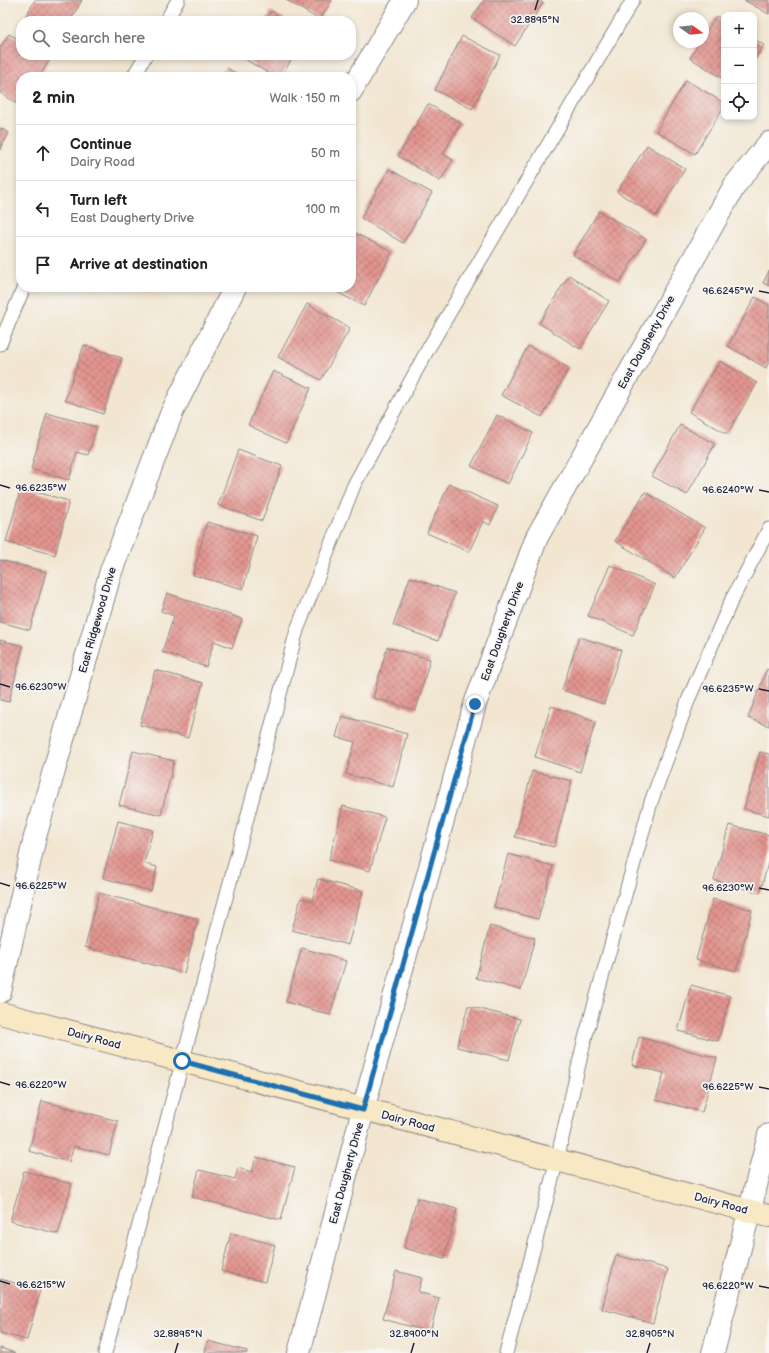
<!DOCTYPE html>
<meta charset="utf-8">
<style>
body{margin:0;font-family:"Balsamiq Sans",sans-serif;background:#f2f2f2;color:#222}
.controls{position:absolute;right:12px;top:12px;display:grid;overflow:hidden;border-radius:8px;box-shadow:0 2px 6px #0003}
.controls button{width:36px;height:36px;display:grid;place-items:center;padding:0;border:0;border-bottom:1px solid #e0e0e0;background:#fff;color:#222;font:20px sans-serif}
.compass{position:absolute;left:673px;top:12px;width:36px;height:36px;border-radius:50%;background:#fff;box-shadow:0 2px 6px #0003;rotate:105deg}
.stop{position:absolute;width:12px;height:12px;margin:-9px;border:3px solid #1f6fb2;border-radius:50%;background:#fff}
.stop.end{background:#1f6fb2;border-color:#fff;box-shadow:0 1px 4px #0008}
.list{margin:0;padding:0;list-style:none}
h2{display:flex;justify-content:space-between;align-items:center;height:52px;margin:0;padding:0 16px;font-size:17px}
h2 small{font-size:13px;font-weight:400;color:#767676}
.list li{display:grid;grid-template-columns:26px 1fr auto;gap:12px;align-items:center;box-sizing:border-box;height:56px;padding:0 16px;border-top:1px solid #e0e0e0}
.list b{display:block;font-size:15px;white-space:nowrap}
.list p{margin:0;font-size:13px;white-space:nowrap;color:#767676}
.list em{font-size:13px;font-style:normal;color:#767676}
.icon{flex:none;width:22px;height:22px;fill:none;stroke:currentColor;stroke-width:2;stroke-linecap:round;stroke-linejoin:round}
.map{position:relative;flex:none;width:769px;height:1353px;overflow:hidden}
.search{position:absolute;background:#fff;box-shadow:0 2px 6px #0003;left:16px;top:16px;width:340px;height:44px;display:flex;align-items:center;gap:10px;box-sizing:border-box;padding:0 14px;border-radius:16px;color:#767676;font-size:15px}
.panel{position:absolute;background:#fff;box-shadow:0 2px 6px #0003;left:16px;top:72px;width:340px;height:220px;border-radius:16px}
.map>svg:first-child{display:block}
</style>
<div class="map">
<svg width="769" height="1353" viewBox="0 0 769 1353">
<defs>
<pattern id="building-cross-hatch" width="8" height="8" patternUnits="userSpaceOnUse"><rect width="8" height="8" fill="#e3958f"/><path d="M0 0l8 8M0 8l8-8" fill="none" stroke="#b87976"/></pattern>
</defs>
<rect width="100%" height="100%" fill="#f6f6f2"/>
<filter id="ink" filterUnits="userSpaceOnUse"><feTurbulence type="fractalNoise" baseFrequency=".025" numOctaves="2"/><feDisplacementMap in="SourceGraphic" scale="8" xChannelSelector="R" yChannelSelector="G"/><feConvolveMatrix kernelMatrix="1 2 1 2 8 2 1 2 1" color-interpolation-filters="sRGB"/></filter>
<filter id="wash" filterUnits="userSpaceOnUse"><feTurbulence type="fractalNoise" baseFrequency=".012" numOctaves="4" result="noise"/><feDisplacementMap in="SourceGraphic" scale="16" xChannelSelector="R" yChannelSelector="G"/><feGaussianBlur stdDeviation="0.9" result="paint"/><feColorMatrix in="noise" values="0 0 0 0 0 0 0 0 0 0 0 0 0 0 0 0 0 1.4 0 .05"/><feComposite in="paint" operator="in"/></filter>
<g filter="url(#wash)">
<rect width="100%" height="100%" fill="#f2e6d1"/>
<g id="blocks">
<g fill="url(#building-cross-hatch)">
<polygon points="35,0 82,0 70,21 23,21"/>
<polygon points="286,0 332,0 320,20"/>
<polygon points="484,0 538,0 543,3 515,46 472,18"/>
<polygon points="744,0 769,0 769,14"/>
<polygon points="271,11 288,21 265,21"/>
<polygon points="716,16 724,21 724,79 690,58 700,42 703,42 703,37"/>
<polygon points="9,34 21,41 21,55 44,55 50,59 39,77 21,77 21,106 0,93 0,48"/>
<polygon points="462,36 500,55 472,109 435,90"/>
<polygon points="754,39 764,45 754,61"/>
<polygon points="245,55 294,55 281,77 275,77 243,58"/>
<polygon points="227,68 242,77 221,77"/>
<polygon points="686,80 724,103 724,106 695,154 656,131"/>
<polygon points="428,104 461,123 443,154 453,160 440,181 398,156"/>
<polygon points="0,128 9,133 0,150"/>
<polygon points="647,145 685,169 656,216 617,192"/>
<polygon points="389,169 432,193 403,243 361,218"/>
<polygon points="599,211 646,239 620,282 573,255"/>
<polygon points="351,231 392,252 364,306 327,287 351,287"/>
<polygon points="769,271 769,286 763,283"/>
<polygon points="569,275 609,301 580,349 539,323"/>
<polygon points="755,297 769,305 769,362 766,368 728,346"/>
<polygon points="307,304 350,328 321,380 278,357"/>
<polygon points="84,345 122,358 103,414 65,400"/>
<polygon points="528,346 569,368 542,417 501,395"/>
<polygon points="720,361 757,383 727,434 689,412"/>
<polygon points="273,371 311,388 286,443 248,425"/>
<polygon points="47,413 97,427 88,455 77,452 69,480 31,469"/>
<polygon points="497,415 533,433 508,484 471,466"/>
<polygon points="680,425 715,444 687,495 652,476"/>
<polygon points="238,450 282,466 262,521 218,505"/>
<polygon points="449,484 498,506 490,525 483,521 469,552 427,533"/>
<polygon points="21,488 69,501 55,555 6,542"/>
<polygon points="645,492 705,528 675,578 615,541"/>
<polygon points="207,522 257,536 243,589 193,575"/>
<polygon points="0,560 46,572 30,630 0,622"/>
<polygon points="610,565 655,585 633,635 588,616"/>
<polygon points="410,577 455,593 438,641 393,625"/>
<polygon points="167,593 242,619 232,648 214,641 206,667 162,652 174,616 161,611"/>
<polygon points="579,637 621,650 604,704 562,690"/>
<polygon points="0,640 23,646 9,702 0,700"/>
<polygon points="387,647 430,659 416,710 373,698"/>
<polygon points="767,669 769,670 769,726 748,718"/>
<polygon points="155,670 203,683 188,738 140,725"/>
<polygon points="551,706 596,721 580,772 535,757"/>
<polygon points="342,716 407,734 393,787 346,774 355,742 336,737"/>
<polygon points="133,751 174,761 161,815 119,805"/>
<polygon points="760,752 769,754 769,816 744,809"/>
<polygon points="532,771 572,781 554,847 515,837"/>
<polygon points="343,806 385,817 370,871 329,860"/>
<polygon points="118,821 153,830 144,863 157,867 151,891 103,878"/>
<polygon points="729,825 769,835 769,859 760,893 714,880"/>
<polygon points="508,854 553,866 538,919 494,907"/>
<polygon points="318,879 363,891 348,945 292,930 301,898 312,901"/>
<polygon points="99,893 198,919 184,973 85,947"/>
<polygon points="713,899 752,910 736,971 696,960"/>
<polygon points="490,926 535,938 521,990 476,978"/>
<polygon points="302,948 346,961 330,1015 286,1002"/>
<polygon points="691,985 730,996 718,1041 678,1031"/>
<polygon points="468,1006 520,1019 509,1060 457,1047"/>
<polygon points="639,1037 717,1058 702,1112 656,1100 664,1073 632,1065"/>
<polygon points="42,1101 118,1121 109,1155 74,1146 69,1162 29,1151"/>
<polygon points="256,1157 295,1167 281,1220 192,1197 199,1170 235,1179 238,1168 252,1172"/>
<polygon points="24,1171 72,1184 58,1234 10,1221"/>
<polygon points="417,1198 457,1209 444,1259 404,1248"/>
<polygon points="231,1233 275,1245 265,1282 221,1271"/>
<polygon points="616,1255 668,1269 653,1323 602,1309"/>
<polygon points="396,1271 422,1278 418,1292 439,1298 430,1332 383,1319"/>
<polygon points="0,1279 40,1290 27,1340 0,1333"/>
<polygon points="208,1341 247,1351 247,1353 205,1353"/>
<polygon points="0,1348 15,1353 0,1353"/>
</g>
</g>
</g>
<g filter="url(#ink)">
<use href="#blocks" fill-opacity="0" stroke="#8a8486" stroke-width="1"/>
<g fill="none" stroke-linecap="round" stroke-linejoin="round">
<g stroke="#8a8486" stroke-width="15">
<g id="lane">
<polyline points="166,21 178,0"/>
<polyline points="133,77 146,55"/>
<polyline points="0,344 24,287"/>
<polyline points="105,1353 297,630 354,485 428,349 633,0"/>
<polyline points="506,1353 557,1160 584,1042 651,802 689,698 732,599 769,529"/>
</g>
</g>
<g stroke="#8a8486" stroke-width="24">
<g id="street">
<polyline points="351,91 405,0"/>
<polyline points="0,992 35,837 111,571 172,412 235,287"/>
<polyline points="299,1353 363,1110 475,704 537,537 735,185 769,143"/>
<polyline points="713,1353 769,1135"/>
</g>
</g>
<g stroke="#8a8486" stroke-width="24">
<polyline id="secondary" points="0,1013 769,1216"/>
</g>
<use href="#lane" stroke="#fff" stroke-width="13"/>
<use href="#street" stroke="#fff" stroke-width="22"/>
<use href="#secondary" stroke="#f8e8c3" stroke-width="22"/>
</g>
</g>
<g fill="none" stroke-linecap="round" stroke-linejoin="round" filter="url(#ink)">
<polyline stroke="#1f6fb2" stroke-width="5" points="182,1061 363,1110 475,704"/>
</g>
<path fill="none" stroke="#22223b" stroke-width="1.5" d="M535,10l3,-10M759,291l10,2M0,485l10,3M759,490l10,2M0,684l10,3M759,689l10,2M0,883l10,3M759,888l10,2M0,1082l10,3M759,1087l10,2M0,1281l10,3M759,1286l10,2M175,1353l3,-10M411,1353l3,-10M647,1353l3,-10"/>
<g text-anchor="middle" stroke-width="3.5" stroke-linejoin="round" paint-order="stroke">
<g font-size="11" fill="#22223b" stroke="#f6f6f2">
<text transform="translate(646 342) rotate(-61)" y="4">East Daugherty Drive</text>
<text transform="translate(97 620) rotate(-74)" y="4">East Ridgewood Drive</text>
<text transform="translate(502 631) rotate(-70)" y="4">East Daugherty Drive</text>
<text transform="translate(94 1038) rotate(15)" y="4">Dairy Road</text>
<text transform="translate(408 1121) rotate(15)" y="4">Dairy Road</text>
<text transform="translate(346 1173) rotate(-75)" y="4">East Daugherty Drive</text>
<text transform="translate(721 1203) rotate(15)" y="4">Dairy Road</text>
</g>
</g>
<g font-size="10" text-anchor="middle" fill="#22223b" stroke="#f6f6f2" stroke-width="3.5" stroke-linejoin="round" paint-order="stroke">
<text x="535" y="23">32.8895°N</text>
<text x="728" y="294">96.6245°W</text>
<text x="41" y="491">96.6235°W</text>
<text x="728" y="493">96.6240°W</text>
<text x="41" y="690">96.6230°W</text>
<text x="728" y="692">96.6235°W</text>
<text x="41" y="889">96.6225°W</text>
<text x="728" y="891">96.6230°W</text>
<text x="41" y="1088">96.6220°W</text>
<text x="728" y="1090">96.6225°W</text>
<text x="41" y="1288">96.6215°W</text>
<text x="728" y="1289">96.6220°W</text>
<text x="178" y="1337">32.8895°N</text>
<text x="414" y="1337">32.8900°N</text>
<text x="650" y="1337">32.8905°N</text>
</g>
</svg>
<div class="controls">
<button>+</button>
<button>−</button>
<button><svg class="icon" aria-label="locate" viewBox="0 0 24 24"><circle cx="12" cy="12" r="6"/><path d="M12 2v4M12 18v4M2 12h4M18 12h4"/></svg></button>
</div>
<svg class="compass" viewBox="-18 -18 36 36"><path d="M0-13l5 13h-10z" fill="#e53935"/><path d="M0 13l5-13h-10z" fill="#767676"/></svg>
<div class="stop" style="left:182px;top:1061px"></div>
<div class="stop end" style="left:475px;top:704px"></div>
<div class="search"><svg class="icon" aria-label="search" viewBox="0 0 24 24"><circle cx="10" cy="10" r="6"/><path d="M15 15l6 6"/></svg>Search here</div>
<section class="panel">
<h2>2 min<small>Walk · 150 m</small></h2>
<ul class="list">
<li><svg class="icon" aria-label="ahead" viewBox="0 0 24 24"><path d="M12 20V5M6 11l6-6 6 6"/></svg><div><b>Continue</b><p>Dairy Road</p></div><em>50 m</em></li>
<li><svg class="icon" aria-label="left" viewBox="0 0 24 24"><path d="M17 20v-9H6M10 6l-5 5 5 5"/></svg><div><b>Turn left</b><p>East Daugherty Drive</p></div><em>100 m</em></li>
<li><svg class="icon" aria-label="arrive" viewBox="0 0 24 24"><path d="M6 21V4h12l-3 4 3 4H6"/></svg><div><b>Arrive at destination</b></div></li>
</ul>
</section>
</div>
